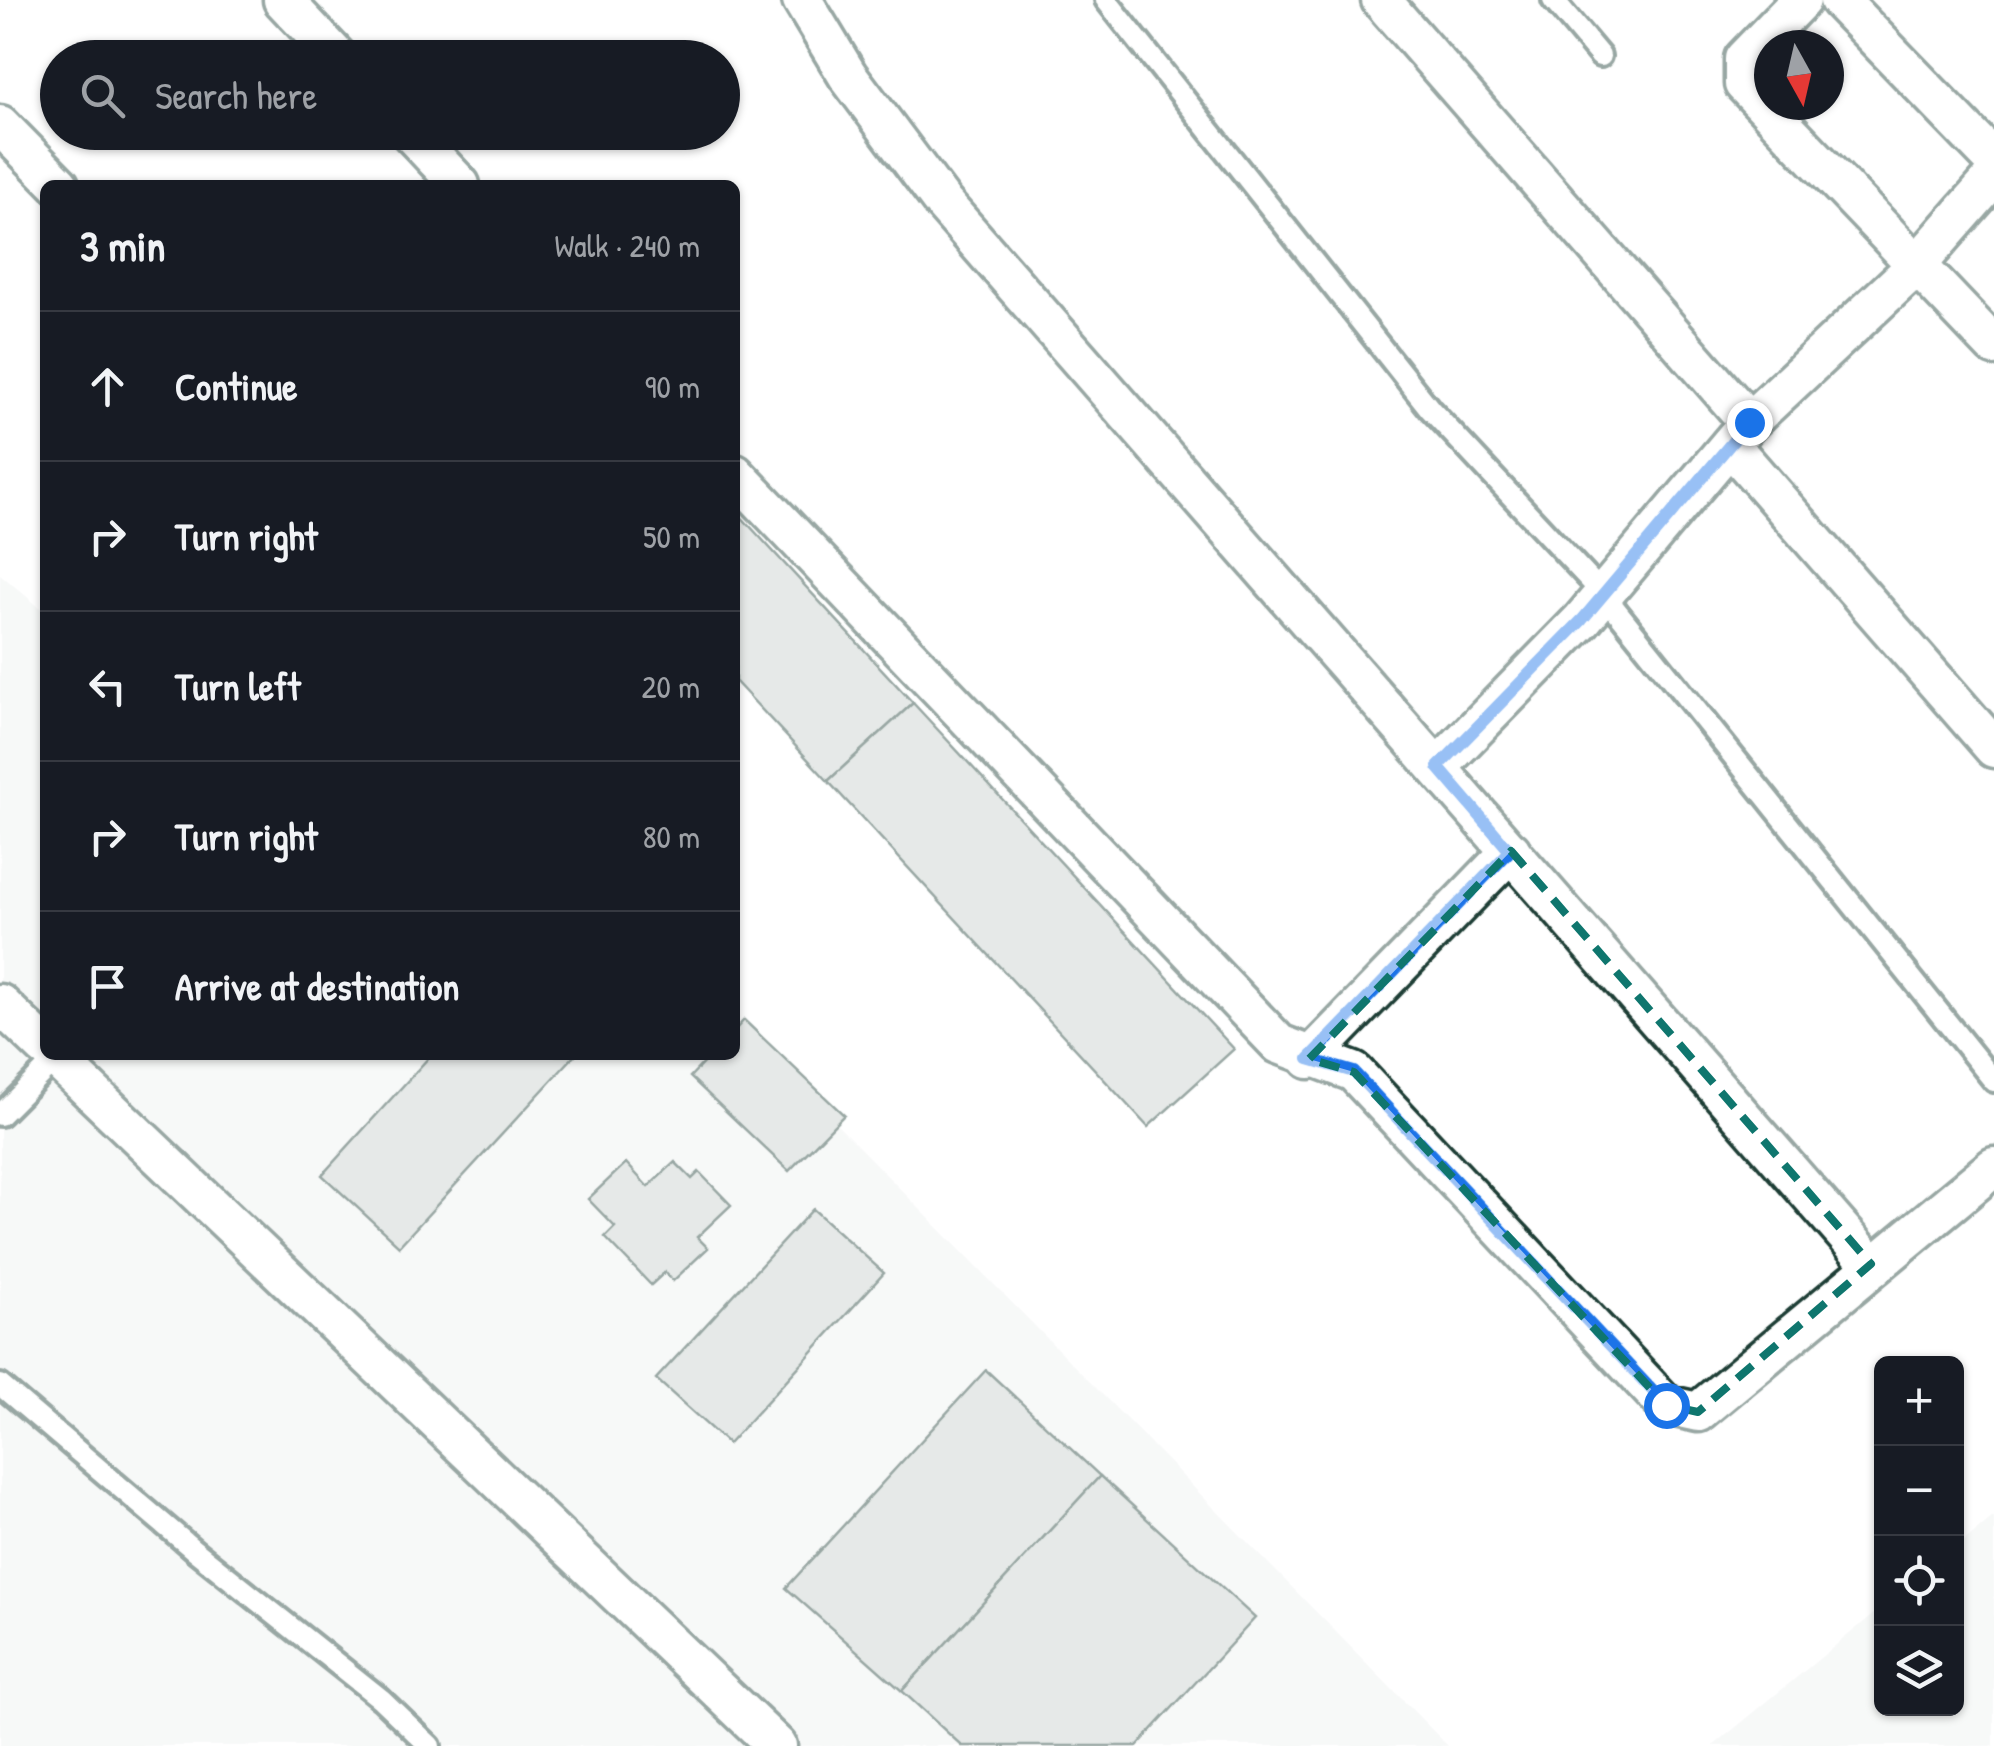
<!DOCTYPE html>
<meta charset="utf-8">
<style>
body{margin:0;font-family:"Patrick Hand",sans-serif;background:#20242c;color:#f1f3f6}
.controls{position:absolute;right:30px;bottom:30px;display:grid;overflow:hidden;border-radius:15px;box-shadow:0 2px 8px #0004}
.controls button{width:90px;height:90px;display:grid;place-items:center;padding:0;border:0;border-bottom:2px solid #363941;background:#171b24;color:#f1f3f6;font:50px sans-serif}
.compass{position:absolute;left:1754px;top:30px;width:90px;height:90px;border-radius:50%;background:#171b24;box-shadow:0 2px 8px #0004;rotate:172deg}
.stop{position:absolute;width:30px;height:30px;margin:-22px;border:8px solid #1a73e8;border-radius:50%;background:#fff}
.stop.end{background:#1a73e8;border-color:#fff;box-shadow:0 2px 10px #0008}
.list{margin:0;padding:0;list-style:none}
h2{display:flex;justify-content:space-between;align-items:center;height:130px;margin:0;padding:0 40px;font-size:42px}
h2 small{font-size:32px;font-weight:400;color:#9ea1a6}
.list li{display:grid;grid-template-columns:65px 1fr auto;gap:30px;align-items:center;box-sizing:border-box;height:150px;padding:0 40px;border-top:2px solid #363941}
.list b{display:block;font-size:38px;white-space:nowrap}
.list em{font-size:32px;font-style:normal;color:#9ea1a6}
.icon{flex:none;width:55px;height:55px;fill:none;stroke:currentColor;stroke-width:2;stroke-linecap:round;stroke-linejoin:round}
.map{position:relative;flex:none;width:1994px;height:1746px;overflow:hidden}
.search{position:absolute;background:#171b24;box-shadow:0 2px 8px #0004;left:40px;top:40px;width:700px;height:110px;display:flex;align-items:center;gap:25px;box-sizing:border-box;padding:0 35px;border-radius:55px;color:#9ea1a6;font-size:38px}
.panel{position:absolute;background:#171b24;box-shadow:0 2px 8px #0004;left:40px;top:180px;width:700px;height:880px;border-radius:15px}
.map>svg:first-child{display:block}
</style>
<div class="map">
<svg width="1994" height="1746" viewBox="0 0 1994 1746">
<rect width="100%" height="100%" fill="#fff"/>
<filter id="ink" filterUnits="userSpaceOnUse"><feTurbulence type="fractalNoise" baseFrequency=".01" numOctaves="2"/><feDisplacementMap in="SourceGraphic" scale="20" xChannelSelector="R" yChannelSelector="G"/><feConvolveMatrix kernelMatrix="1 2 1 2 8 2 1 2 1" color-interpolation-filters="sRGB"/></filter>
<g filter="url(#ink)">
<g fill="#eef1f0">
<polygon points="0,574 45,612 45,1055 735,1055 735,1021 1448,1746 0,1746"/>
<polygon points="1994,1516 1994,1746 1713,1746 1881,1608 1882,1708 1956,1708 1957,1547"/>
</g>
<g fill="#c7cfcc" stroke="#1f3d34" stroke-width="2.5">
<polygon points="735,510 913,703 828,781 735,681"/>
<polygon points="913,703 1234,1049 1148,1127 828,781"/>
<polygon points="744,1020 844,1115 789,1171 690,1077 711,1055 735,1055 735,1030"/>
<polygon points="431,1055 575,1055 399,1246 322,1175"/>
<polygon points="675,1162 692,1179 699,1172 731,1205 697,1237 708,1248 673,1281 665,1272 651,1285 605,1237 615,1227 588,1199 626,1163 648,1187"/>
<polygon points="813,1209 884,1273 728,1444 656,1379"/>
<polygon points="986,1370 1100,1476 902,1691 786,1588"/>
<polygon points="1100,1476 1255,1618 1137,1746 962,1746 902,1691"/>
</g>
<g fill="none" stroke-linecap="round" stroke-linejoin="round">
<g stroke="#1f3d34" stroke-width="28">
<g id="service">
<polyline points="1106,0 1430,409 1604,595 1994,1081"/>
<polyline points="1553,0 1600,56"/>
<polyline points="0,1115 57,1058"/>
<polyline points="0,1385 194,1550 381,1699 430,1746"/>
</g>
</g>
<g stroke="#1f3d34" stroke-width="45">
<g id="minor">
<polyline points="283,0 338,58"/>
<polyline points="802,0 848,76 943,203 1871,1264"/>
<polyline points="1381,0 1749,422"/>
<polyline points="1801,0 1744,59 1744,84 1994,346"/>
<polyline points="1839,0 1994,160"/>
<polyline points="0,125 59,185"/>
<polyline points="410,132 460,185"/>
<polyline points="1730,445 1994,748"/>
<polyline points="735,474 1279,1044 1354,1072 1666,1405 1698,1412 1994,1167"/>
<polyline points="1438,767 1582,620 1749,422 1915,267 1994,177"/>
<polyline points="0,1004 45,1047"/>
<polyline points="53,1055 777,1746"/>
<polyline points="1309,1059 1511,851"/>
</g>
</g>
<use href="#service" stroke="#fff" stroke-width="20"/>
<use href="#minor" stroke="#fff" stroke-width="38"/>
</g>
</g>
<g fill="none" stroke-linecap="round" stroke-linejoin="round" filter="url(#ink)">
<polyline stroke="#1a73e8" stroke-width="12" points="1666,1405 1354,1072 1309,1059 1510,851 1438,767 1582,620 1749,422"/>
</g>
<path d="M0 0H1994V1746H0ZM1511,851l360,413 -173,148 -32,-7 -312,-333 -45,-13z" fill="#fff" fill-opacity=".55" fill-rule="evenodd"/>
<path fill="none" stroke="#0f766e" stroke-width="8" stroke-dasharray="20 12" stroke-linejoin="round" d="M1511,851l360,413 -173,148 -32,-7 -312,-333 -45,-13z"/>
</svg>
<div class="controls">
<button>+</button>
<button>−</button>
<button><svg class="icon" aria-label="locate" viewBox="0 0 24 24"><circle cx="12" cy="12" r="6"/><path d="M12 2v4M12 18v4M2 12h4M18 12h4"/></svg></button>
<button><svg class="icon" aria-label="layers" viewBox="0 0 24 24"><path d="M12 4l9 5-9 5-9-5zM3 14l9 5 9-5"/></svg></button>
</div>
<svg class="compass" viewBox="-18 -18 36 36"><path d="M0-13l5 13h-10z" fill="#e53935"/><path d="M0 13l5-13h-10z" fill="#9ea1a6"/></svg>
<div class="stop" style="left:1666px;top:1405px"></div>
<div class="stop end" style="left:1749px;top:422px"></div>
<div class="search"><svg class="icon" aria-label="search" viewBox="0 0 24 24"><circle cx="10" cy="10" r="6"/><path d="M15 15l6 6"/></svg>Search here</div>
<section class="panel">
<h2>3 min<small>Walk · 240 m</small></h2>
<ul class="list">
<li><svg class="icon" aria-label="ahead" viewBox="0 0 24 24"><path d="M12 20V5M6 11l6-6 6 6"/></svg><div><b>Continue</b></div><em>90 m</em></li>
<li><svg class="icon" aria-label="right" viewBox="0 0 24 24"><path d="M7 20v-9h11M14 6l5 5-5 5"/></svg><div><b>Turn right</b></div><em>50 m</em></li>
<li><svg class="icon" aria-label="left" viewBox="0 0 24 24"><path d="M17 20v-9H6M10 6l-5 5 5 5"/></svg><div><b>Turn left</b></div><em>20 m</em></li>
<li><svg class="icon" aria-label="right" viewBox="0 0 24 24"><path d="M7 20v-9h11M14 6l5 5-5 5"/></svg><div><b>Turn right</b></div><em>80 m</em></li>
<li><svg class="icon" aria-label="arrive" viewBox="0 0 24 24"><path d="M6 21V4h12l-3 4 3 4H6"/></svg><div><b>Arrive at destination</b></div></li>
</ul>
</section>
</div>
